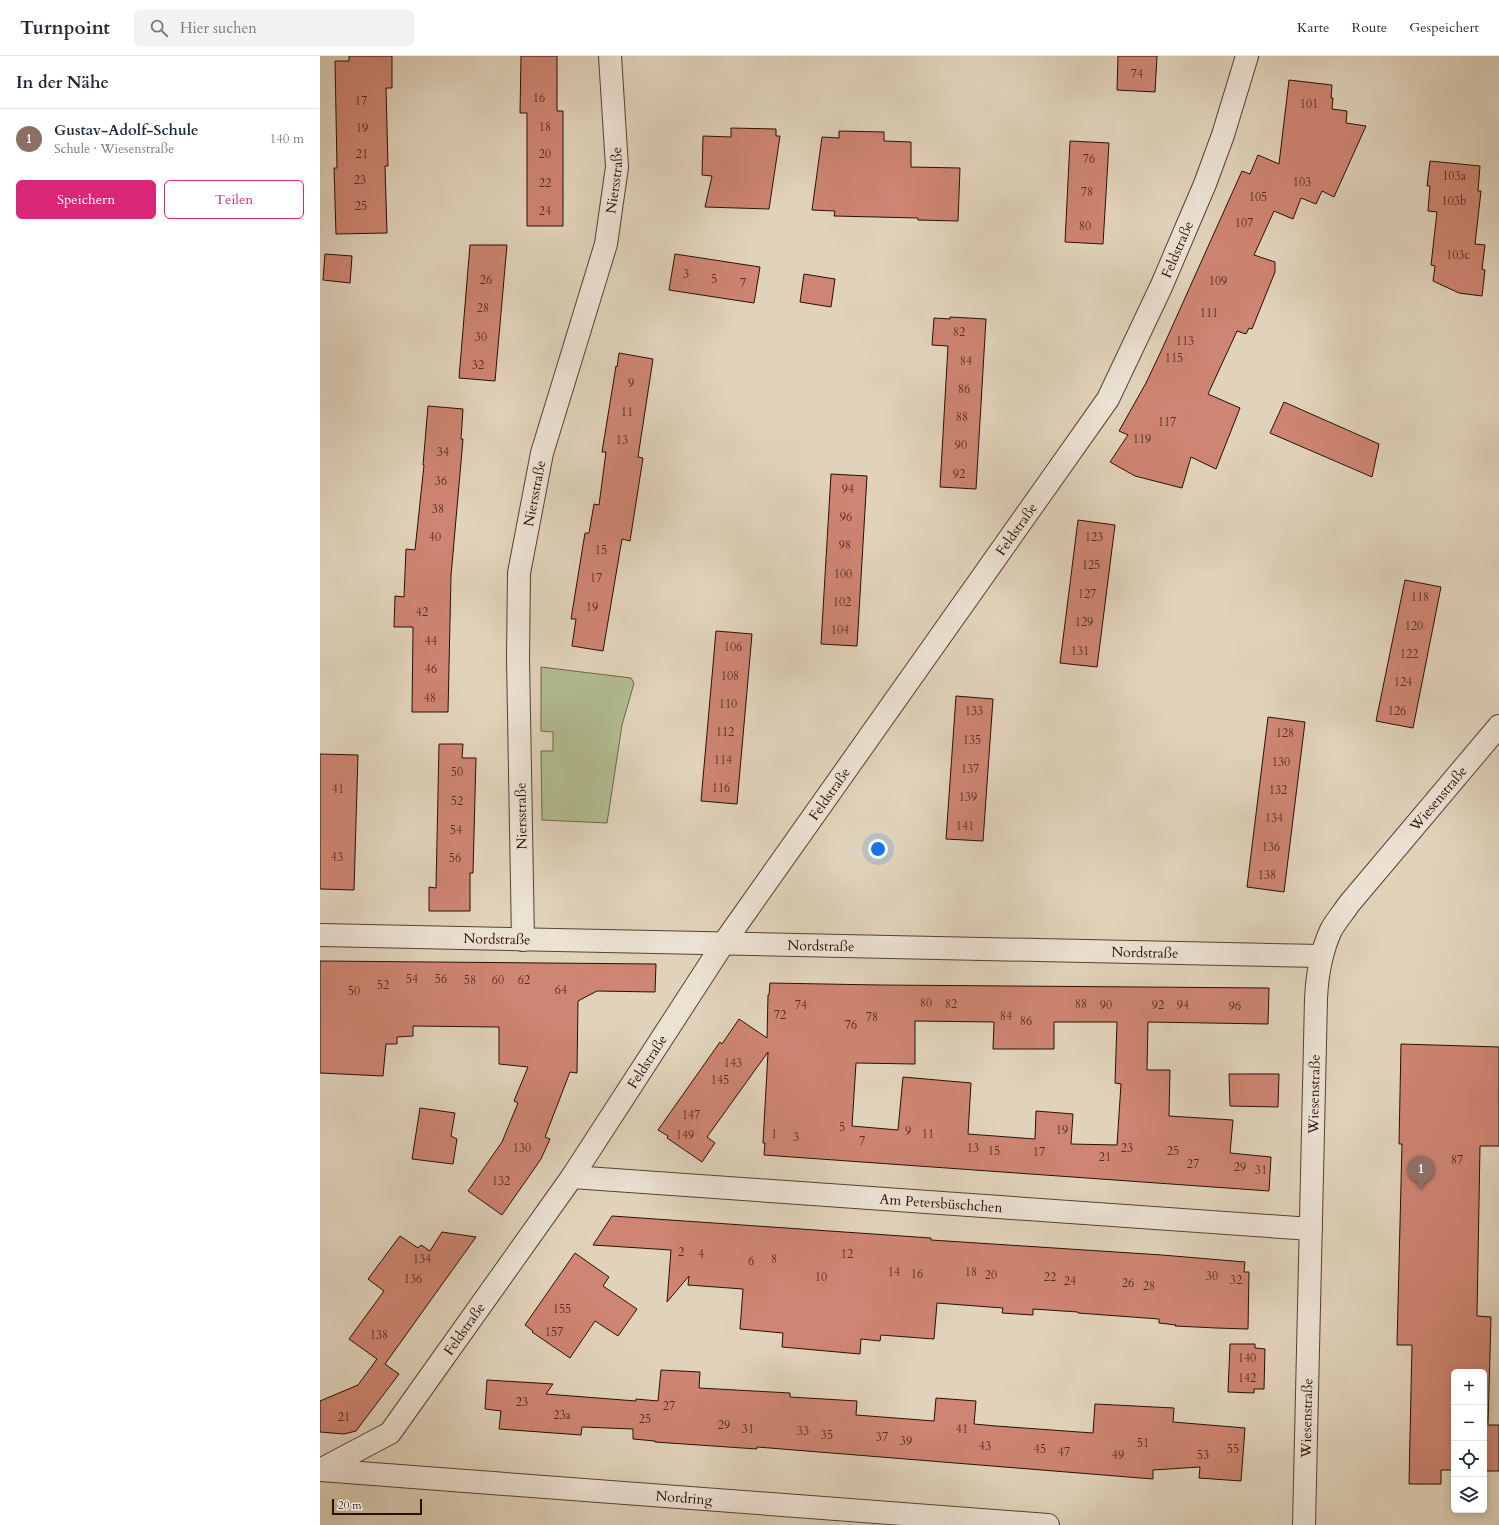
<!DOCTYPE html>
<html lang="de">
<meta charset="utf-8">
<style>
body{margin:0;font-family:Cardo,serif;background:#f2f2f3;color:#1f2937}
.controls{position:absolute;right:12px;bottom:12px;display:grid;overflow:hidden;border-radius:6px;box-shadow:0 2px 10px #0003}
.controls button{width:36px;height:36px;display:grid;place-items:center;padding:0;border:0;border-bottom:1px solid #e0e1e3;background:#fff;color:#1f2937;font:20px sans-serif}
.scale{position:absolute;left:12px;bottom:10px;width:90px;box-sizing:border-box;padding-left:4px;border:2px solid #271000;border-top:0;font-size:11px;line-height:14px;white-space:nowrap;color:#271000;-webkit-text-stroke:3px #ece2d3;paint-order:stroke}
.you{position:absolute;left:558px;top:793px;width:14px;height:14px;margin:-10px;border:3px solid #fff;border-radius:50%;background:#1a73e8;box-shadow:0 0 0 6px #1a73e833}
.badge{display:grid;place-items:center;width:26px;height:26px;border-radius:50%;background:#db2777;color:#fff;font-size:13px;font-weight:700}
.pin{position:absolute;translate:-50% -33px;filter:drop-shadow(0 1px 2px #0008)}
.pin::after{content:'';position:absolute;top:21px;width:14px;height:12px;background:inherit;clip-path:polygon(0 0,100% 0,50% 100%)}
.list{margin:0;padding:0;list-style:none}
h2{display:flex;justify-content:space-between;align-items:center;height:52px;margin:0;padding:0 16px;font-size:17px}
h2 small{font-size:13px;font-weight:400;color:#747a83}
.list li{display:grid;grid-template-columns:26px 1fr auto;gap:12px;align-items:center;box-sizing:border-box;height:60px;padding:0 16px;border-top:1px solid #e0e1e3}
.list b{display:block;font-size:15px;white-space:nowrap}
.list p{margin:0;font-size:13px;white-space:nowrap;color:#747a83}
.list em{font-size:13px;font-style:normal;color:#747a83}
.actions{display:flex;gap:8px;padding:12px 16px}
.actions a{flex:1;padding:9px 0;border:1px solid #db2777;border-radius:6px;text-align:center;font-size:14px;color:#db2777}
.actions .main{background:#db2777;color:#fff}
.icon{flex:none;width:22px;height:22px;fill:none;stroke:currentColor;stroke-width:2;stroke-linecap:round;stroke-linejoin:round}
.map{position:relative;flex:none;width:1179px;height:1469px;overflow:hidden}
header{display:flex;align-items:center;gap:24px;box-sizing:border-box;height:56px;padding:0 20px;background:#fff;border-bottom:1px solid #e0e1e3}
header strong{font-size:19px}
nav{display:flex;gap:22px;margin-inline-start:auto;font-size:14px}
.search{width:280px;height:36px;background:#f2f2f3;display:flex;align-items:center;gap:10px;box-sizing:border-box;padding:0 14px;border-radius:6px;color:#747a83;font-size:15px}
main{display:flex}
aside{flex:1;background:#fff}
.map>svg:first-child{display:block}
</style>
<header>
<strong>Turnpoint</strong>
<div class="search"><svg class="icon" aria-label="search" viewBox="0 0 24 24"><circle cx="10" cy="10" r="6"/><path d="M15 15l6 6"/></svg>Hier suchen</div>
<nav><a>Karte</a><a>Route</a><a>Gespeichert</a></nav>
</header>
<main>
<aside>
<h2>In der Nähe<small></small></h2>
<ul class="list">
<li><span class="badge" style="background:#8d6e63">1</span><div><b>Gustav-Adolf-Schule</b><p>Schule · Wiesenstraße</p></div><em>140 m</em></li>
</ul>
<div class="actions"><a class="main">Speichern</a><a>Teilen</a></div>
</aside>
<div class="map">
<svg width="1179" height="1469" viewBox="0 0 1179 1469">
<rect width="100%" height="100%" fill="#e1d3bb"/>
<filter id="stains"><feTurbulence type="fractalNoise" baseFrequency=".005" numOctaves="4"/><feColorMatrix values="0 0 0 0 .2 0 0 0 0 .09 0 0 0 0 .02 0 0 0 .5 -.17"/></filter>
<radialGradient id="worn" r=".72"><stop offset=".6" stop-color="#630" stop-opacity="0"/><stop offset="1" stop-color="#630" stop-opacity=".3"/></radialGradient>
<polygon fill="#b1bc91" stroke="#6c6648" points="221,611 311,622 314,627 302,669 287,767 222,764 221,695 233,695 233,676 221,675"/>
<g fill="#ce8573" stroke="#271000" fill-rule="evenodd">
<polygon points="29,0 72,0 72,32 66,32 68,110 65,110 67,177 16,178 14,112 17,112 15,5 29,5"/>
<polygon points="201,0 237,0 237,55 243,55 243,170 207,170 207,57 200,57"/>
<polygon points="798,0 837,0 835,36 797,34"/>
<polygon points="969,24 1012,29 1011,42 1013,42 1012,53 1027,55 1026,67 1046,70 1014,141 1002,135 996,148 981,142 973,163 954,155 934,199 955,206 955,216 932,273 929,272 926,278 917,275 888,338 920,352 896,413 871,401 862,432 815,420 790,406 808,379 799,375 826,327 843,291 922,115 930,118 938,99 959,108"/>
<polygon points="411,72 456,73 456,80 460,80 449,153 385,151 392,120 382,119 383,80 411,81"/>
<polygon points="519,75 564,76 564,85 591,86 591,111 640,112 638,165 598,164 598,162 514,160 515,155 492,154 502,81 519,82"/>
<polygon points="750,85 789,87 783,188 745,186"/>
<polygon points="1110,105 1160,110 1158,135 1161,135 1155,188 1165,189 1162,213 1165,214 1162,240 1139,237 1113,225 1115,210 1111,209 1117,156 1108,155 1110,130 1107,130"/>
<polygon points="150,189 187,189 175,325 139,322"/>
<polygon points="5,198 32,200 30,227 3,224"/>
<polygon points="355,198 440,211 434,247 349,234"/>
<polygon points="484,218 515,223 511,251 480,246"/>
<polygon points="630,261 666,263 656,433 620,431 628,290 612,289 614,262 630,263"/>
<polygon points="299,297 333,303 318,401 323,402 310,485 302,483 283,595 252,590 256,563 251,563 265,477 269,477 274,448 279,449 286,396 282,396 296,310 297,311"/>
<polygon points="964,346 1059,388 1052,421 950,377"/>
<polygon points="108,350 143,353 141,383 143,383 131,520 128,656 92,656 93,571 74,571 75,540 84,541 86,493 95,494 104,409 103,409"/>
<polygon points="511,418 547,420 537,590 501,588"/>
<polygon points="758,464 795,469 777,611 740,607"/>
<polygon points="1085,524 1121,531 1093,672 1056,665"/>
<polygon points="396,575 432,578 417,748 381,745"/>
<polygon points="636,640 673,643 663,785 626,783"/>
<polygon points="948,661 985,666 964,836 927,831"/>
<polygon points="119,688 143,688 142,702 156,702 153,817 150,817 150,855 109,855 109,831 116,832"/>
<polygon points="0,698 38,699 34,834 0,833"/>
<polygon points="0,905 336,908 335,936 277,935 258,945 257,1017 250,1016 225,1081 230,1083 221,1103 182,1159 148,1135 182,1086 198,1047 194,1045 208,1011 179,1008 179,971 93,970 93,980 77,981 77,988 66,988 63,1020 0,1017"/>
<path d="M450,927l110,2 389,3 -1,36 -120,-2 -1,48h23l-1,46 64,4 -3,33 41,4 -2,34 -505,-36 1,-12h-2l5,-91 -61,85 8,6 -13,19 -35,-24 1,-2 -10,-6 62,-88 2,2 17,-25 28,19 1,-43h1zM595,965l79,1 -1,27h61v-27h63l-2,61 6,1 -4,61 -46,-1 2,-30 -37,-3 -1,28 -67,-5 3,-51 -68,-6 -5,53 -46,-4 4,-63 59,1z"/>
<polygon points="1081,988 1179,991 1179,1090 1160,1090 1157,1260 1171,1261 1168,1369 1179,1369 1179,1415 1164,1415 1164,1316 1134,1316 1134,1414 1121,1414 1121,1428 1089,1428 1092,1289 1077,1289 1082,1088 1079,1088"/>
<polygon points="909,1018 959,1018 958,1051 910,1050"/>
<polygon points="100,1052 135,1057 131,1080 137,1083 133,1108 92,1103"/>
<polygon points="292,1160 611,1182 611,1184 842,1199 925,1206 924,1216 929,1216 928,1273 896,1272 855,1270 856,1269 839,1267 839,1263 758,1257 758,1256 713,1253 713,1259 682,1257 683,1252 617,1247 614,1283 561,1279 560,1285 541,1283 540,1298 462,1291 463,1277 420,1273 423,1233 368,1229 369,1220 347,1246 351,1194 273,1189"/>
<polygon points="122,1176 156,1181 65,1308 79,1318 36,1375 24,1378 0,1376 0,1345 38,1329 57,1303 29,1283 64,1235 48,1223 80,1180 98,1192 101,1189 110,1195"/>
<polygon points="255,1197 289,1221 283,1230 317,1253 298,1280 275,1265 250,1302 212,1276 213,1275 205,1269"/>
<polygon points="910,1288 935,1288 935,1292 945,1293 944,1333 934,1333 934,1337 908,1336"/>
<polygon points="341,1314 380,1316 379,1332 470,1337 470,1341 537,1345 536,1359 614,1365 616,1342 656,1345 654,1368 676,1370 773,1377 775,1348 854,1352 853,1366 925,1372 921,1425 879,1422 880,1411 833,1414 833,1423 437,1391 437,1393 335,1386 335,1385 313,1383 313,1373 262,1371 261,1379 179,1373 181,1355 165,1353 167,1324 233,1328 226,1338 316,1345 316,1343 338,1345"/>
</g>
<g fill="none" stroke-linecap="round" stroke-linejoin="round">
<g stroke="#56412f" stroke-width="24">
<g id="minor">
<path id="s1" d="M0,879l1001,21"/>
<path id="s2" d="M203,884l-5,-282 1,-85 23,-120 64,-209 11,-77 -7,-111"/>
<path id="s3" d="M252,1121l739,52"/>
<path id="s4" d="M0,1414l70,-37 182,-256 151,-233 385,-545 53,-112 44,-103 18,-49 24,-79"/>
<path id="s5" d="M984,1469l12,-526c1,-24 5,-47 15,-69 5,-9 12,-17 18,-26l150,-178"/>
</g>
</g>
<g stroke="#56412f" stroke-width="24">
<g id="tertiary">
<path id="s6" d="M0,1414l728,55"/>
</g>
</g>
<use href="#minor" stroke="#ece2d3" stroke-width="22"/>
<use href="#tertiary" stroke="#ece2d3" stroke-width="22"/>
</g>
<g text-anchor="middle" stroke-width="3" stroke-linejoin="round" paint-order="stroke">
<g font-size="12" fill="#512d1d">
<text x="817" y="22">74</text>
<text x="219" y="46">16</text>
<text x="41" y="49">17</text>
<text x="989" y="52">101</text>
<text x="225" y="75">18</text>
<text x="42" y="76">19</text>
<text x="42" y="102">21</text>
<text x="225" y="102">20</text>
<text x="769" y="107">76</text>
<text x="1134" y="124">103a</text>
<text x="40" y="128">23</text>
<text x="982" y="130">103</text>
<text x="225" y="131">22</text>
<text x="767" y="140">78</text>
<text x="938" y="145">105</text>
<text x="1134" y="149">103b</text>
<text x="41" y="154">25</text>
<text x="225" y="159">24</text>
<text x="924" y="171">107</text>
<text x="765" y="174">80</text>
<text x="1138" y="203">103c</text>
<text x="366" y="222">3</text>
<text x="394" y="227">5</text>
<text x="166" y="228">26</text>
<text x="898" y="229">109</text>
<text x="423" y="231">7</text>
<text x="163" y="256">28</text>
<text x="889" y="261">111</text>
<text x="639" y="280">82</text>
<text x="161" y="285">30</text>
<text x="865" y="289">113</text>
<text x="854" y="306">115</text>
<text x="646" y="309">84</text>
<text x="158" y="313">32</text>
<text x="311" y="331">9</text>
<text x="644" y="337">86</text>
<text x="307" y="360">11</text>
<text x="642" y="365">88</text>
<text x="847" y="370">117</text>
<text x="822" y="387">119</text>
<text x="302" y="388">13</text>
<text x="641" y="393">90</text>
<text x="123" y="400">34</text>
<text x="639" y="422">92</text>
<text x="121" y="429">36</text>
<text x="528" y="437">94</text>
<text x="118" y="457">38</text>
<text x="526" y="465">96</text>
<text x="115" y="485">40</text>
<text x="774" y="485">123</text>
<text x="525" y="493">98</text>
<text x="281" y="498">15</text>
<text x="771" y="513">125</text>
<text x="523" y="522">100</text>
<text x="276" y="526">17</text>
<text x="767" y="542">127</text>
<text x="1100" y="545">118</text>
<text x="522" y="550">102</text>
<text x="272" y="555">19</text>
<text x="102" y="560">42</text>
<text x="764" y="570">129</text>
<text x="1094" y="574">120</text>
<text x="520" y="578">104</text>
<text x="111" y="589">44</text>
<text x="413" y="595">106</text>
<text x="760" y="599">131</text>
<text x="1089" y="602">122</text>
<text x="111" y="617">46</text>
<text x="410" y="624">108</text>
<text x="1083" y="630">124</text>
<text x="110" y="646">48</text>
<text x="408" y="652">110</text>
<text x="654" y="659">133</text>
<text x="1077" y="659">126</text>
<text x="405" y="680">112</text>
<text x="965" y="681">128</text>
<text x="652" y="688">135</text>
<text x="403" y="708">114</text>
<text x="961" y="710">130</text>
<text x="650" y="717">137</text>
<text x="137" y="720">50</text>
<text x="401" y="736">116</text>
<text x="18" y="737">41</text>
<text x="958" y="738">132</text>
<text x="648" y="745">139</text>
<text x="137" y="749">52</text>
<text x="954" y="766">134</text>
<text x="645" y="774">141</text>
<text x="136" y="778">54</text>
<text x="951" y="795">136</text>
<text x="17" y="805">43</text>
<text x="135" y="806">56</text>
<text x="947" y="823">138</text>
<text x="92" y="927">54</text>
<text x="121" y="927">56</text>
<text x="150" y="928">58</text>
<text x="178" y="928">60</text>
<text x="204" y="928">62</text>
<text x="63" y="933">52</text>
<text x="241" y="938">64</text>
<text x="34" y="939">50</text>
<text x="606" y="951">80</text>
<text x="631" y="952">82</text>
<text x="761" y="952">88</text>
<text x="481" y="953">74</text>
<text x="786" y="953">90</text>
<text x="838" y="953">92</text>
<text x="863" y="953">94</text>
<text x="915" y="954">96</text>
<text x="460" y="963">72</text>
<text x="686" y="964">84</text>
<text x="552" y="965">78</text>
<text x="706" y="969">86</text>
<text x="531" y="973">76</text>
<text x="413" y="1011">143</text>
<text x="400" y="1028">145</text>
<text x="371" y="1063">147</text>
<text x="522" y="1075">5</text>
<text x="742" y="1078">19</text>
<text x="588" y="1079">9</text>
<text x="454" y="1082">1</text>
<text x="608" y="1082">11</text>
<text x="365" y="1083">149</text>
<text x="476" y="1085">3</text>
<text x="542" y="1089">7</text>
<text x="202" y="1096">130</text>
<text x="653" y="1096">13</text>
<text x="807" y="1096">23</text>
<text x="674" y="1099">15</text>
<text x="853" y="1099">25</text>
<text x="719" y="1100">17</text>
<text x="785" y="1105">21</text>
<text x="1137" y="1108">87</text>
<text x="873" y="1112">27</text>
<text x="920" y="1115">29</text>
<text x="941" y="1118">31</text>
<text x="181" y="1129">132</text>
<text x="361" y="1200">2</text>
<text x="381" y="1202">4</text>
<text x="527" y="1202">12</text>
<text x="102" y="1207">134</text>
<text x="454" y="1207">8</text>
<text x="431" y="1209">6</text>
<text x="574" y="1220">14</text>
<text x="651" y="1220">18</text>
<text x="597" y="1222">16</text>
<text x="671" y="1223">20</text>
<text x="892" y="1224">30</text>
<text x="501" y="1225">10</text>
<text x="730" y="1225">22</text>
<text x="93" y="1227">136</text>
<text x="916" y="1228">32</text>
<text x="750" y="1229">24</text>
<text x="808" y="1231">26</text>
<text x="829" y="1234">28</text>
<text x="242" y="1257">155</text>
<text x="234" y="1280">157</text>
<text x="59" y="1283">138</text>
<text x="927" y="1306">140</text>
<text x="927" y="1326">142</text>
<text x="202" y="1350">23</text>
<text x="349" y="1354">27</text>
<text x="242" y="1363">23a</text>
<text x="24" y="1365">21</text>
<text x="325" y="1367">25</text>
<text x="404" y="1373">29</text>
<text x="428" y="1377">31</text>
<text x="642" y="1377">41</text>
<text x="483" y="1379">33</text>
<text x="507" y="1383">35</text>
<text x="562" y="1385">37</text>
<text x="586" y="1389">39</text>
<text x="823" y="1391">51</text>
<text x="665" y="1394">43</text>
<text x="720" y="1397">45</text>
<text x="913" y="1397">55</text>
<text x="744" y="1400">47</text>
<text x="798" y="1403">49</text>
<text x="883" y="1403">53</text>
</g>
<g font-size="14" fill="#271000" stroke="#ece2d3">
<text dy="5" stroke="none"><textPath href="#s2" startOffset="772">Niersstraße</textPath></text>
<text dy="5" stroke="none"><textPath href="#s4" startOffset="1503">Feldstraße</textPath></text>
<text dy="5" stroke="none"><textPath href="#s2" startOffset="448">Niersstraße</textPath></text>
<text dy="5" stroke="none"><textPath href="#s4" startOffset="1179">Feldstraße</textPath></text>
<text dy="5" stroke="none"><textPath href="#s4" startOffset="855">Feldstraße</textPath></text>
<text dy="5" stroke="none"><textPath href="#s5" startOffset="767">Wiesenstraße</textPath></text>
<text transform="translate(201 760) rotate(-91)" y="5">Niersstraße</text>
<text dy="5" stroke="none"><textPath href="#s1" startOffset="177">Nordstraße</textPath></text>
<text dy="5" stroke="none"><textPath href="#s1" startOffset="501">Nordstraße</textPath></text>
<text dy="5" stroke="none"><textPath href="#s1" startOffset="825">Nordstraße</textPath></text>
<text dy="5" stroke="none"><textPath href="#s4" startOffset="531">Feldstraße</textPath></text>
<text dy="5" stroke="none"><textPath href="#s5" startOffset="431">Wiesenstraße</textPath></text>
<text dy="5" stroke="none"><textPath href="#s3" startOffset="370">Am Petersbüschchen</textPath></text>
<text dy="5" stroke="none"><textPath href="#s4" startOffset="207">Feldstraße</textPath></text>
<text dy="5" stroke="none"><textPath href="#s5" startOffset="107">Wiesenstraße</textPath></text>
<text dy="5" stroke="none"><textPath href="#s6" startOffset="365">Nordring</textPath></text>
</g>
</g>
<rect width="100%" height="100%" filter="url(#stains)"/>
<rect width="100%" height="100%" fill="url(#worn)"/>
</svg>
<div class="controls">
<button>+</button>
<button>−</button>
<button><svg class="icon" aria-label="locate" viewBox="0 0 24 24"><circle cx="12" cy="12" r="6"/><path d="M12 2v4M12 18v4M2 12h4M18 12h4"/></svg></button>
<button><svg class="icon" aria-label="layers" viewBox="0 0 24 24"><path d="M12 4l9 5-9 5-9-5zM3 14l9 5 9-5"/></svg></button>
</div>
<div class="scale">20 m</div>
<div class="you"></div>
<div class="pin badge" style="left:1101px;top:1133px;background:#8d6e63">1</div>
</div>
</main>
